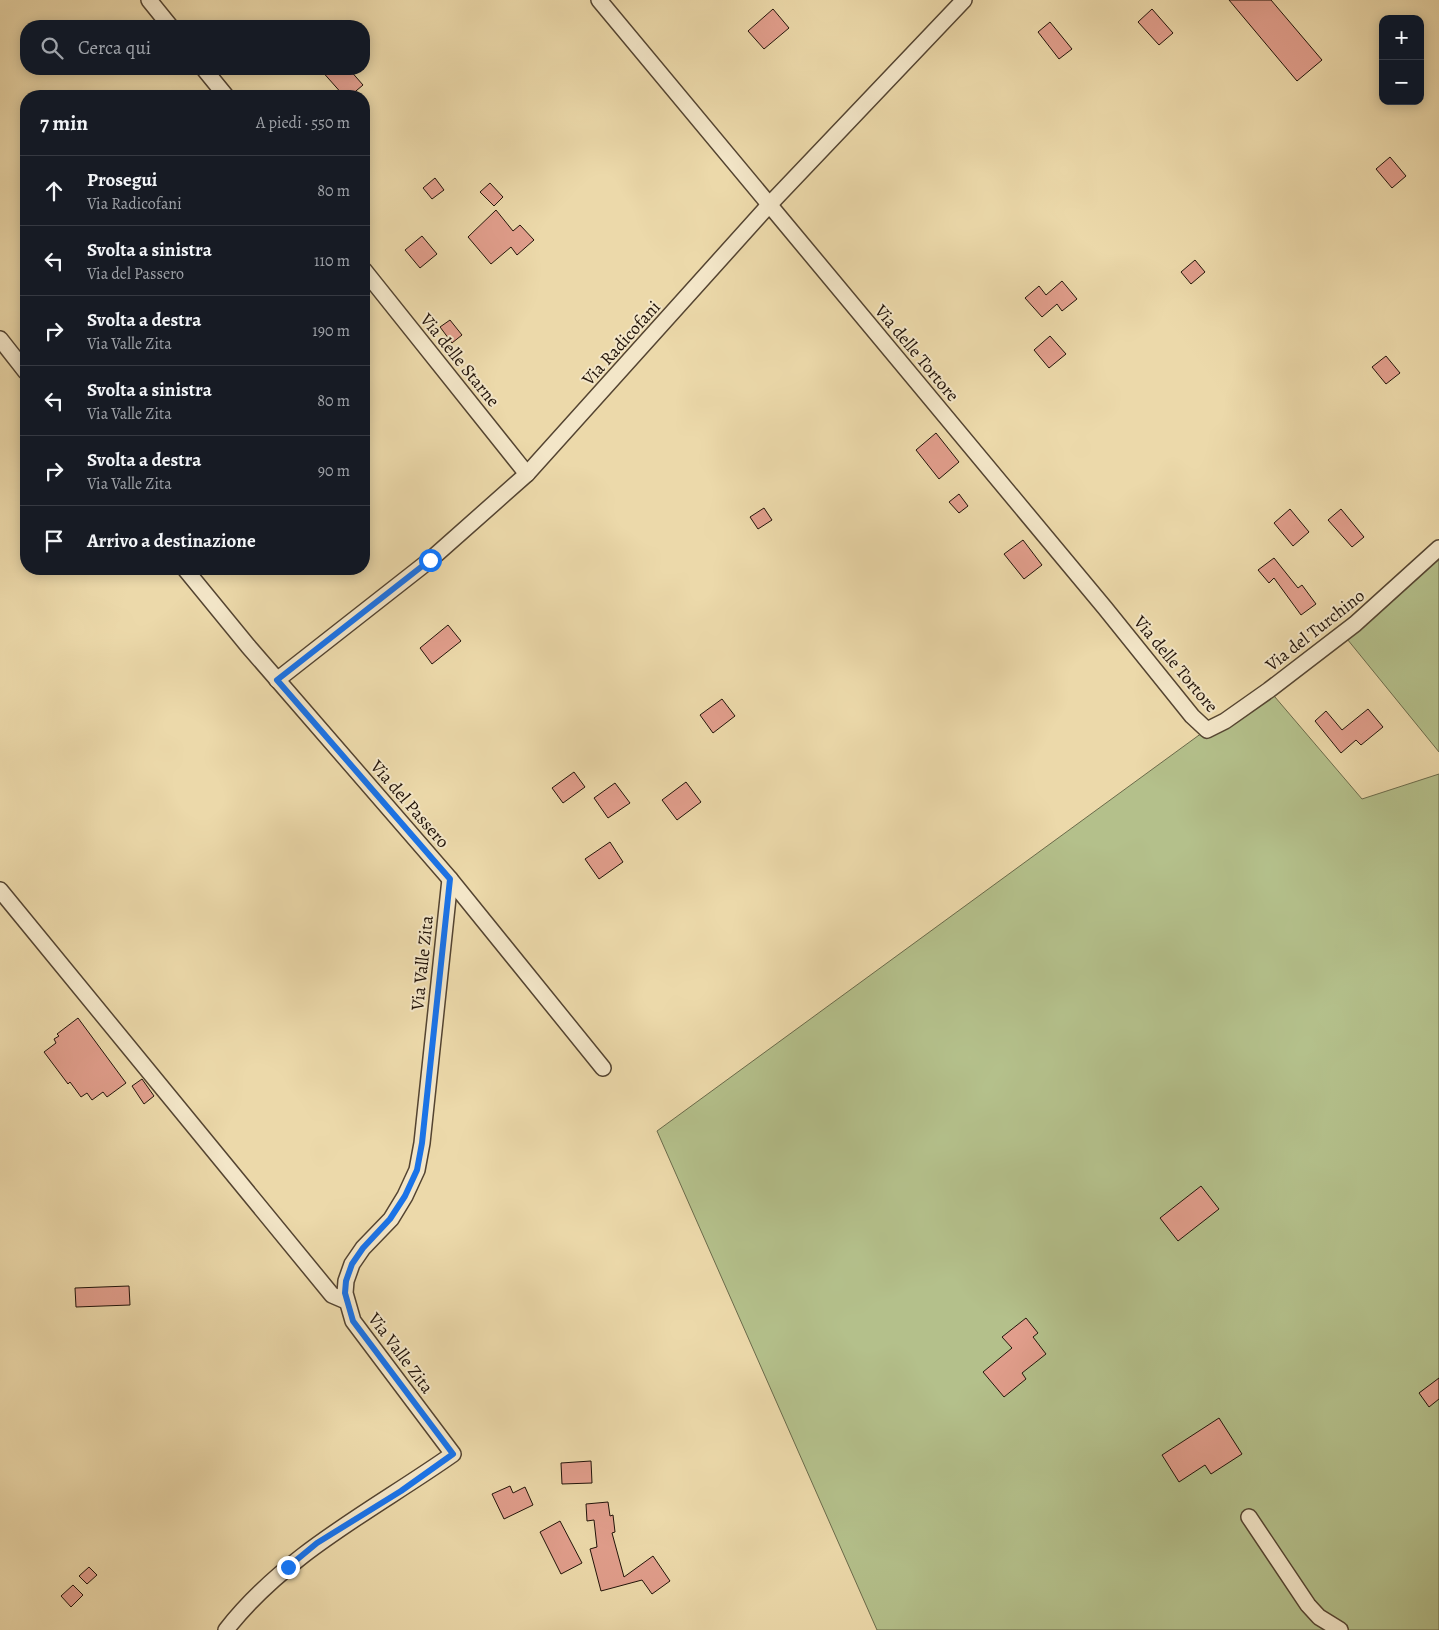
<!DOCTYPE html>
<html lang="it">
<meta charset="utf-8">
<style>
body{margin:0;font-family:Alegreya,serif;background:#242831;color:#f1f3f6}
.controls{position:absolute;right:15px;top:15px;display:grid;overflow:hidden;border-radius:10px;box-shadow:0 2px 12px #0003}
.controls button{width:45px;height:45px;display:grid;place-items:center;padding:0;border:0;border-bottom:1px solid #363941;background:#171b24;color:#f1f3f6;font:25px sans-serif}
.stop{position:absolute;width:15px;height:15px;margin:-11px;border:4px solid #1a73e8;border-radius:50%;background:#fff}
.stop.end{background:#1a73e8;border-color:#fff;box-shadow:0 1px 5px #0008}
.list{margin:0;padding:0;list-style:none}
h2{display:flex;justify-content:space-between;align-items:center;height:65px;margin:0;padding:0 20px;font-size:21px}
h2 small{font-size:16px;font-weight:400;color:#9ea1a6}
.list li{display:grid;grid-template-columns:32px 1fr auto;gap:15px;align-items:center;box-sizing:border-box;height:70px;padding:0 20px;border-top:1px solid #363941}
.list b{display:block;font-size:19px;white-space:nowrap}
.list p{margin:0;font-size:16px;white-space:nowrap;color:#9ea1a6}
.list em{font-size:16px;font-style:normal;color:#9ea1a6}
.icon{flex:none;width:28px;height:28px;fill:none;stroke:currentColor;stroke-width:2;stroke-linecap:round;stroke-linejoin:round}
.map{position:relative;flex:none;width:1439px;height:1630px;overflow:hidden}
.search{position:absolute;background:#171b24;box-shadow:0 2px 12px #0003;left:20px;top:20px;width:350px;height:55px;display:flex;align-items:center;gap:12px;box-sizing:border-box;padding:0 18px;border-radius:20px;color:#9ea1a6;font-size:19px}
.panel{position:absolute;background:#171b24;box-shadow:0 2px 12px #0003;left:20px;top:90px;width:350px;height:485px;border-radius:20px}
.map>svg:first-child{display:block}
</style>
<div class="map">
<svg width="1439" height="1630" viewBox="0 0 1439 1630">
<rect width="100%" height="100%" fill="#ecd9aa"/>
<filter id="stains"><feTurbulence type="fractalNoise" baseFrequency=".004" numOctaves="4"/><feColorMatrix values="0 0 0 0 .2 0 0 0 0 .09 0 0 0 0 .02 0 0 0 .5 -.17"/></filter>
<radialGradient id="worn" r=".72"><stop offset=".6" stop-color="#630" stop-opacity="0"/><stop offset="1" stop-color="#630" stop-opacity=".3"/></radialGradient>
<g fill="#b4c08b" stroke="#6a6a4a">
<polygon points="1439,548 1439,752 1343,634"/>
<polygon points="1269,690 1362,799 1439,774 1439,1630 877,1630 657,1131 1206,730"/>
</g>
<g fill="#e19e8c" stroke="#211309">
<polygon points="1229,0 1271,0 1322,60 1297,81"/>
<polygon points="773,9 789,28 764,49 748,31"/>
<polygon points="1152,9 1173,33 1159,45 1138,22"/>
<polygon points="1050,22 1072,49 1059,59 1038,32"/>
<polygon points="320,69 349,69 363,85 350,96 344,96"/>
<polygon points="1390,157 1406,176 1392,188 1376,169"/>
<polygon points="435,178 444,190 432,199 423,188"/>
<polygon points="490,183 503,197 494,206 480,192"/>
<polygon points="496,210 513,231 520,225 534,240 517,255 511,247 491,264 468,237"/>
<polygon points="422,236 437,254 420,268 405,250"/>
<polygon points="1195,260 1205,272 1191,284 1181,272"/>
<polygon points="1062,281 1077,299 1062,311 1057,304 1042,317 1025,298 1039,286 1046,295"/>
<polygon points="450,320 462,335 452,343 440,327"/>
<polygon points="1050,336 1066,354 1049,368 1034,350"/>
<polygon points="1386,356 1400,373 1386,384 1372,367"/>
<polygon points="936,433 959,462 939,479 916,450"/>
<polygon points="959,494 968,506 959,513 949,502"/>
<polygon points="764,508 772,520 758,529 750,517"/>
<polygon points="1290,509 1309,532 1293,546 1274,523"/>
<polygon points="1341,509 1364,537 1352,547 1328,520"/>
<polygon points="1023,540 1042,565 1024,579 1004,554"/>
<polygon points="1274,558 1298,588 1302,585 1316,604 1301,615 1274,578 1269,583 1258,570"/>
<polygon points="448,625 461,641 432,664 420,648"/>
<polygon points="722,699 735,716 713,733 700,715"/>
<polygon points="1368,709 1383,727 1361,745 1356,740 1341,753 1315,721 1326,711 1342,730"/>
<polygon points="574,772 585,787 563,803 552,788"/>
<polygon points="686,782 701,802 677,820 662,800"/>
<polygon points="615,783 630,803 608,818 594,798"/>
<polygon points="610,842 623,862 599,879 585,859"/>
<polygon points="78,1018 126,1083 107,1097 103,1092 92,1100 87,1093 81,1097 70,1082 68,1084 44,1052 56,1043 54,1039 59,1036 57,1034"/>
<polygon points="142,1079 154,1096 144,1104 132,1086"/>
<polygon points="1201,1186 1219,1209 1178,1241 1160,1218"/>
<polygon points="129,1286 130,1305 76,1307 75,1288"/>
<polygon points="1026,1318 1038,1333 1033,1337 1046,1354 1022,1373 1026,1379 1004,1397 983,1372 1012,1348 1002,1337"/>
<polygon points="1439,1378 1439,1399 1429,1407 1419,1393"/>
<polygon points="1219,1418 1242,1454 1211,1474 1205,1465 1179,1482 1162,1455"/>
<polygon points="591,1461 592,1483 562,1484 561,1463"/>
<polygon points="510,1486 513,1493 525,1487 533,1505 504,1519 492,1494"/>
<polygon points="608,1502 610,1516 613,1515 615,1532 612,1533 624,1577 653,1556 670,1581 652,1594 642,1580 601,1591 590,1549 597,1547 594,1520 587,1521 586,1504"/>
<polygon points="560,1521 582,1563 561,1574 540,1532"/>
<polygon points="89,1567 97,1575 87,1584 79,1576"/>
<polygon points="73,1585 83,1595 71,1607 61,1596"/>
</g>
<g fill="none" stroke-linecap="round" stroke-linejoin="round">
<g stroke="#544431" stroke-width="18">
<g id="minor">
<polyline points="149,0 170,26"/>
<polyline points="599,0 1105,608 1192,716 1207,730 1225,721 1269,690 1355,624 1439,548"/>
<polyline points="204,69 226,96"/>
<polyline points="364,270 527,474"/>
<polyline points="0,339 26,372"/>
<polyline points="185,569 248,646 450,879 603,1068"/>
<polyline points="277,680 430,560 527,474 769,205 964,0"/>
<polyline points="0,890 332,1295 346,1301"/>
<polyline points="1249,1517 1308,1605 1319,1617 1340,1630"/>
<path d="M226,1630c60,-77 149,-121 227,-176l-100,-133 -8,-28 1,-12 6,-17 11,-16 28,-29 14,-23 12,-26 5,-27 28,-264"/>
</g>
</g>
<use href="#minor" stroke="#f3e6c8" stroke-width="15"/>
</g>
<g fill="none" stroke-linecap="round" stroke-linejoin="round">
<polyline stroke="#1a73e8" stroke-width="6" points="288,1567 317,1543 401,1491 453,1454 353,1321 345,1293 346,1281 352,1264 363,1248 390,1219 405,1196 417,1170 422,1143 450,879 277,680 430,560"/>
</g>
<g text-anchor="middle" stroke-width="4" stroke-linejoin="round" paint-order="stroke">
<g font-size="18" fill="#211309" stroke="#f3e6c8">
<text transform="translate(621 343) rotate(-48)" y="6">Via Radicofani</text>
<text transform="translate(917 353) rotate(50)" y="6">Via delle Tortore</text>
<text transform="translate(460 360) rotate(51)" y="6">Via delle Starne</text>
<text transform="translate(1315 630) rotate(-38)" y="6">Via del Turchino</text>
<text transform="translate(1176 664) rotate(50)" y="6">Via delle Tortore</text>
<text transform="translate(410 804) rotate(49)" y="6">Via del Passero</text>
<text transform="translate(422 963) rotate(-84)" y="6">Via Valle Zita</text>
<text transform="translate(401 1353) rotate(53)" y="6">Via Valle Zita</text>
</g>
</g>
<rect width="100%" height="100%" filter="url(#stains)"/>
<rect width="100%" height="100%" fill="url(#worn)"/>
</svg>
<div class="controls">
<button>+</button>
<button>−</button>
</div>
<div class="stop" style="left:430px;top:560px"></div>
<div class="stop end" style="left:288px;top:1567px"></div>
<div class="search"><svg class="icon" aria-label="search" viewBox="0 0 24 24"><circle cx="10" cy="10" r="6"/><path d="M15 15l6 6"/></svg>Cerca qui</div>
<section class="panel">
<h2>7 min<small>A piedi · 550 m</small></h2>
<ul class="list">
<li><svg class="icon" aria-label="ahead" viewBox="0 0 24 24"><path d="M12 20V5M6 11l6-6 6 6"/></svg><div><b>Prosegui</b><p>Via Radicofani</p></div><em>80 m</em></li>
<li><svg class="icon" aria-label="left" viewBox="0 0 24 24"><path d="M17 20v-9H6M10 6l-5 5 5 5"/></svg><div><b>Svolta a sinistra</b><p>Via del Passero</p></div><em>110 m</em></li>
<li><svg class="icon" aria-label="right" viewBox="0 0 24 24"><path d="M7 20v-9h11M14 6l5 5-5 5"/></svg><div><b>Svolta a destra</b><p>Via Valle Zita</p></div><em>190 m</em></li>
<li><svg class="icon" aria-label="left" viewBox="0 0 24 24"><path d="M17 20v-9H6M10 6l-5 5 5 5"/></svg><div><b>Svolta a sinistra</b><p>Via Valle Zita</p></div><em>80 m</em></li>
<li><svg class="icon" aria-label="right" viewBox="0 0 24 24"><path d="M7 20v-9h11M14 6l5 5-5 5"/></svg><div><b>Svolta a destra</b><p>Via Valle Zita</p></div><em>90 m</em></li>
<li><svg class="icon" aria-label="arrive" viewBox="0 0 24 24"><path d="M6 21V4h12l-3 4 3 4H6"/></svg><div><b>Arrivo a destinazione</b></div></li>
</ul>
</section>
</div>
